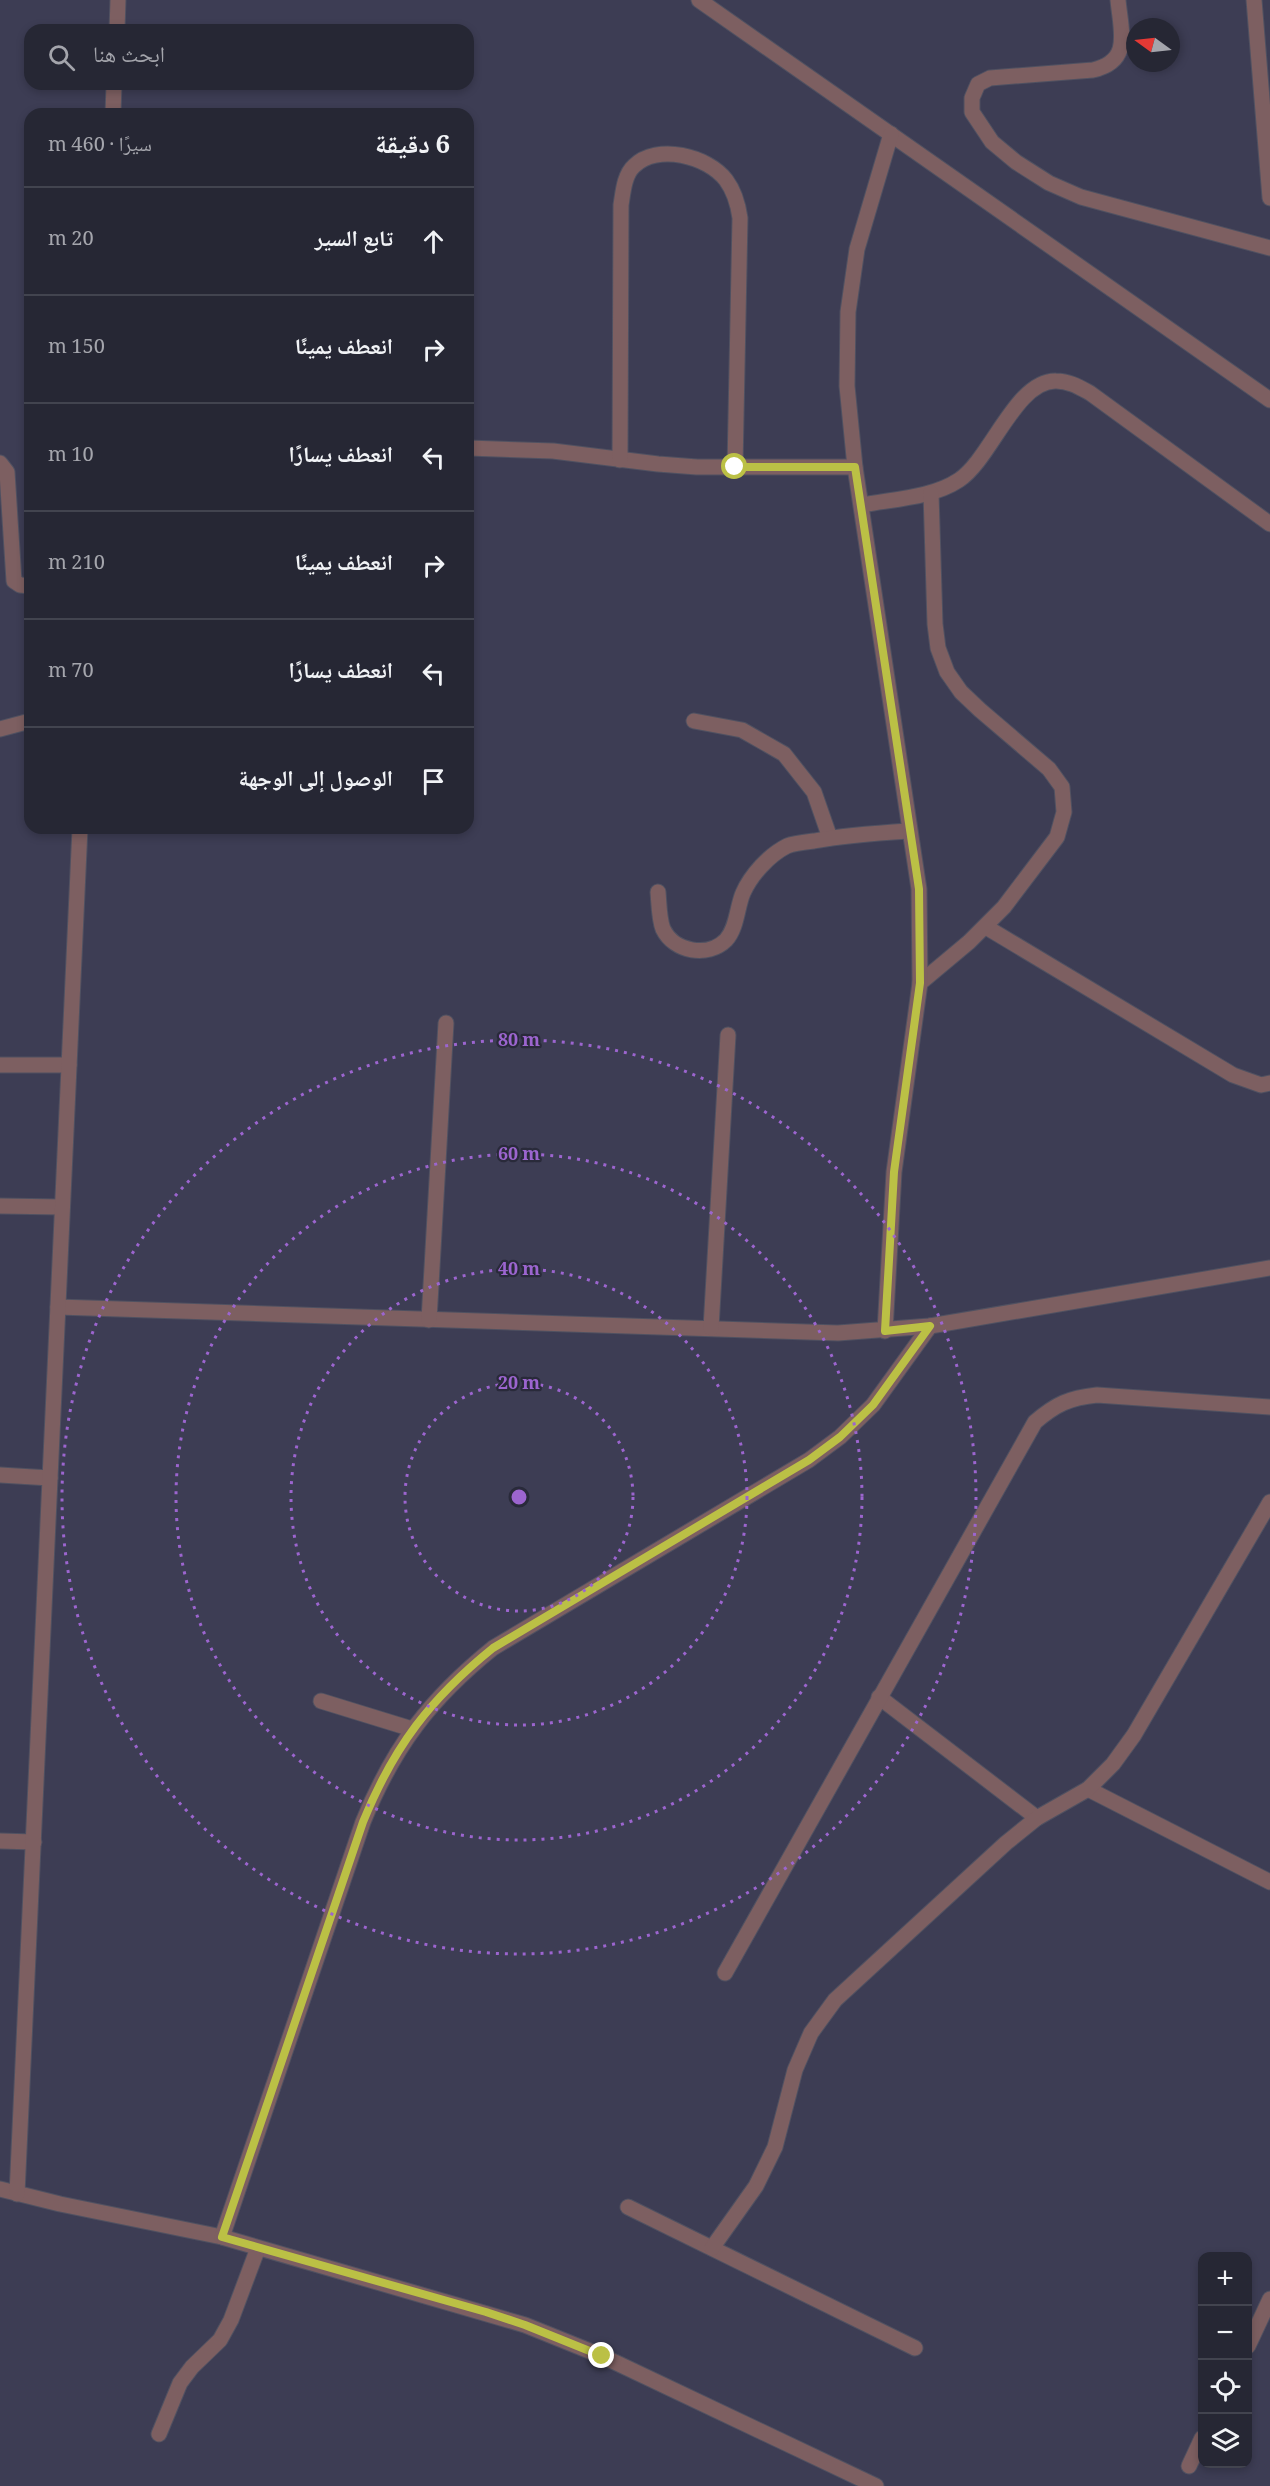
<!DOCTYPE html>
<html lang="ar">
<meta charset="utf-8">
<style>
body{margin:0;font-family:Georgia,"Noto Naskh Arabic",serif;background:#2e2f3c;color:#f1f3f6;direction:rtl}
.controls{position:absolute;right:18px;bottom:18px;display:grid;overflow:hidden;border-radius:12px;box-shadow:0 3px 9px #0003}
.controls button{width:54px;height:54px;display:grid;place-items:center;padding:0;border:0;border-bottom:2px solid #42444f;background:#262734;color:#f1f3f6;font:30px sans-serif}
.compass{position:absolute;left:1126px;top:18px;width:54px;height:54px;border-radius:50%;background:#262734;box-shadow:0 3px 9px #0003;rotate:285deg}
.stop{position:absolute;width:18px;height:18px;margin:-14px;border:4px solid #bbc045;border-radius:50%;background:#fff}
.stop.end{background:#bbc045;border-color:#fff;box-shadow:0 2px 6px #0008}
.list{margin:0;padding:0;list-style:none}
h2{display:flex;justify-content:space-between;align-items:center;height:78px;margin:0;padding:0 24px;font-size:26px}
h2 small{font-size:20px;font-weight:400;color:#a4a5ac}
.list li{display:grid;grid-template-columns:39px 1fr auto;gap:18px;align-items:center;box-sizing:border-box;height:108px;padding:0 24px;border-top:2px solid #42444f}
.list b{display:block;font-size:22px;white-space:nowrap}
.list em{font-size:20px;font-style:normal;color:#a4a5ac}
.icon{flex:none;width:33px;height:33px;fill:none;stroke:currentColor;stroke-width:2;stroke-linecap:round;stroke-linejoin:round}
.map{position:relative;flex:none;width:1270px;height:2486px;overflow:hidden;direction:ltr}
.search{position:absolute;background:#262734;box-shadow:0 3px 9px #0003;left:24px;top:24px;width:450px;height:66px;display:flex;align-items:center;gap:15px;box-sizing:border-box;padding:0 21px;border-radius:18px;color:#a4a5ac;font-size:22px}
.panel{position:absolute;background:#262734;box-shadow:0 3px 9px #0003;left:24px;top:108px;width:450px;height:726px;border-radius:18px;direction:rtl}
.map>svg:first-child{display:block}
</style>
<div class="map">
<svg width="1270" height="2486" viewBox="0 0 1270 2486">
<rect width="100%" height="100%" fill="#333445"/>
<path fill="#3d3d54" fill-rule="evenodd" d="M0,0h1270v2486h-1270zM1135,27h36v36h-36zM30,30h438v54h-438zM30,114h438v714h-438zM1202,2256h46v208h-46z"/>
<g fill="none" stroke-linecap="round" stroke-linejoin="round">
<g stroke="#505161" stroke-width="17">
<g id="service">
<polyline points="699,0 1270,400"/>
<path d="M1118,0c3,32 14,61 -25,70l-103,8 -12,6 -6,14v14l20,30 24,20 33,21 32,14 189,51"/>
<polyline points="1254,0 1270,198"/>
<polyline points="117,30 118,0"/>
<polyline points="113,114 114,84"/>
<polyline points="468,448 553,451 658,464 697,467 855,467"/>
<path d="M620,460l1,-255c2,-12 3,-30 13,-39 23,-23 74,-10 92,14 9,12 12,24 14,38l-5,249"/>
<polyline points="0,463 7,472 14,581 20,585 30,586"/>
<path d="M862,505c31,-6 70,-7 97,-25 32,-21 57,-100 97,-99 13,0 23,6 34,12l180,131"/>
<polyline points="694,721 742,730 784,754 814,792 830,838"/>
<polyline points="0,729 30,721"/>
<path d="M658,892c1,11 1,27 5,37 11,23 45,29 63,11 11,-12 11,-33 17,-47 8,-18 26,-38 44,-47 7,-3 18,-4 27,-5 31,-6 63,-8 95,-10"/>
<polyline points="986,927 1233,1075 1261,1085 1270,1083"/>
<polyline points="920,983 969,942 1004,907 1057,837 1064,812 1062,787 1049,769 980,710 961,692 947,672 938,648 935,624 931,493"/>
<polyline points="0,1065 69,1065"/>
<polyline points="0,1206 62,1207"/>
<polyline points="58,1307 838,1333 930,1326 1270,1268"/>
<polyline points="429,1320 446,1023"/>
<polyline points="711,1328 728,1035"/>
<polyline points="885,1331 894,1172 920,983 919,889 855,467 847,386 848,312 857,249 891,134"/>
<polyline points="0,1475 50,1478"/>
<polyline points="879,1697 1037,1818"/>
<polyline points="321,1701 412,1729"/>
<polyline points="1088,1789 1270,1882"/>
<polyline points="0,1841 34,1842"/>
<path d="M725,1973l310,-551c21,-18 34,-24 62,-27l173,12"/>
<polyline points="0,2189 60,2204 222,2237 525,2325 602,2356 876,2486"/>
<polyline points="17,2194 80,828"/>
<polyline points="628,2207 915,2348"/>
<path d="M222,2237l141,-415c31,-76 67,-123 130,-174l316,-188 31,-23 33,-32 57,-79"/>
<polyline points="712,2248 756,2186 775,2147 795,2070 811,2033 835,2000 1006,1843 1037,1818 1088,1789 1113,1764 1134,1735 1270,1502"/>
<polyline points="1248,2346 1270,2299"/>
<polyline points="159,2434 180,2383 192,2367 220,2340 231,2320 258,2248"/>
<polyline points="1189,2466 1202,2438"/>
</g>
</g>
<use href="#service" stroke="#7d5f61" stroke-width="15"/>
</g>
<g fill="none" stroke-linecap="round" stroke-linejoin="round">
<path stroke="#bbc045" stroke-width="8" d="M602,2356l-77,-31 -39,-13 -264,-75 141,-415c31,-76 67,-123 130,-174l316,-188 31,-23 33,-32 57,-79 -45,5 9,-159 26,-189 -1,-94 -64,-422h-120"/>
</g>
<g fill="none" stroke="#9c65cf" stroke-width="3" stroke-dasharray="3 6">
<circle cx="519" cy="1497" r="114"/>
<circle cx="519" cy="1497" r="228"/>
<circle cx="519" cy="1497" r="343"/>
<circle cx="519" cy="1497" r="457"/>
</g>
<circle cx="519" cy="1497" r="9" fill="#9c65cf" stroke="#292a3a" stroke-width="3"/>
<g font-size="18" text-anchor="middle" font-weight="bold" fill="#9c65cf" stroke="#292a3a" stroke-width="4.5" stroke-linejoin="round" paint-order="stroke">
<text x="519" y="1046">80 m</text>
<text x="519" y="1160">60 m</text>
<text x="519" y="1275">40 m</text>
<text x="519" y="1389">20 m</text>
</g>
</svg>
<div class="controls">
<button>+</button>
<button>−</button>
<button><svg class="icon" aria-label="locate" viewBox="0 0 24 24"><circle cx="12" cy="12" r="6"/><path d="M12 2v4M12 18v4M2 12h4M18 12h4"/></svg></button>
<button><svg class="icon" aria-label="layers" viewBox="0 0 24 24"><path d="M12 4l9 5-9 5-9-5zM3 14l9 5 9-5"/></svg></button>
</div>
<svg class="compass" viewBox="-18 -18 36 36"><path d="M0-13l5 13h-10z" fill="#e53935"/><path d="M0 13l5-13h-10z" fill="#a4a5ac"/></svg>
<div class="stop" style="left:735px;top:467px"></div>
<div class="stop end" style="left:602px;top:2356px"></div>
<div class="search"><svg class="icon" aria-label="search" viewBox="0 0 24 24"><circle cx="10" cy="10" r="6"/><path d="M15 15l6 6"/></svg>ابحث هنا</div>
<section class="panel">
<h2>6 دقيقة<small>سيرًا · 460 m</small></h2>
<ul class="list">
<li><svg class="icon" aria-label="ahead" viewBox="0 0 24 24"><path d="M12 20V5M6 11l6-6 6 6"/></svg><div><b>تابع السير</b></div><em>20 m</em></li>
<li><svg class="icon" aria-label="right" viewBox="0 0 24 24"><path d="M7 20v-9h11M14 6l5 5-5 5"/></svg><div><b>انعطف يمينًا</b></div><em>150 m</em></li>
<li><svg class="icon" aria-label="left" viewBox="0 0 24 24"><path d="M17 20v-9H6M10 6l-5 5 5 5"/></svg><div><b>انعطف يسارًا</b></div><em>10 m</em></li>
<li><svg class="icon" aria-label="right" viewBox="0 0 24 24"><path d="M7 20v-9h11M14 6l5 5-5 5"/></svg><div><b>انعطف يمينًا</b></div><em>210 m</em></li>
<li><svg class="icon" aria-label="left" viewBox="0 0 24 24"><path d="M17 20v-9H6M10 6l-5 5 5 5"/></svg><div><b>انعطف يسارًا</b></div><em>70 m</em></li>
<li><svg class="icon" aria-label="arrive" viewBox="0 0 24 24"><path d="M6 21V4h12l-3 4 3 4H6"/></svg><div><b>الوصول إلى الوجهة</b></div></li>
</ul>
</section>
</div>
